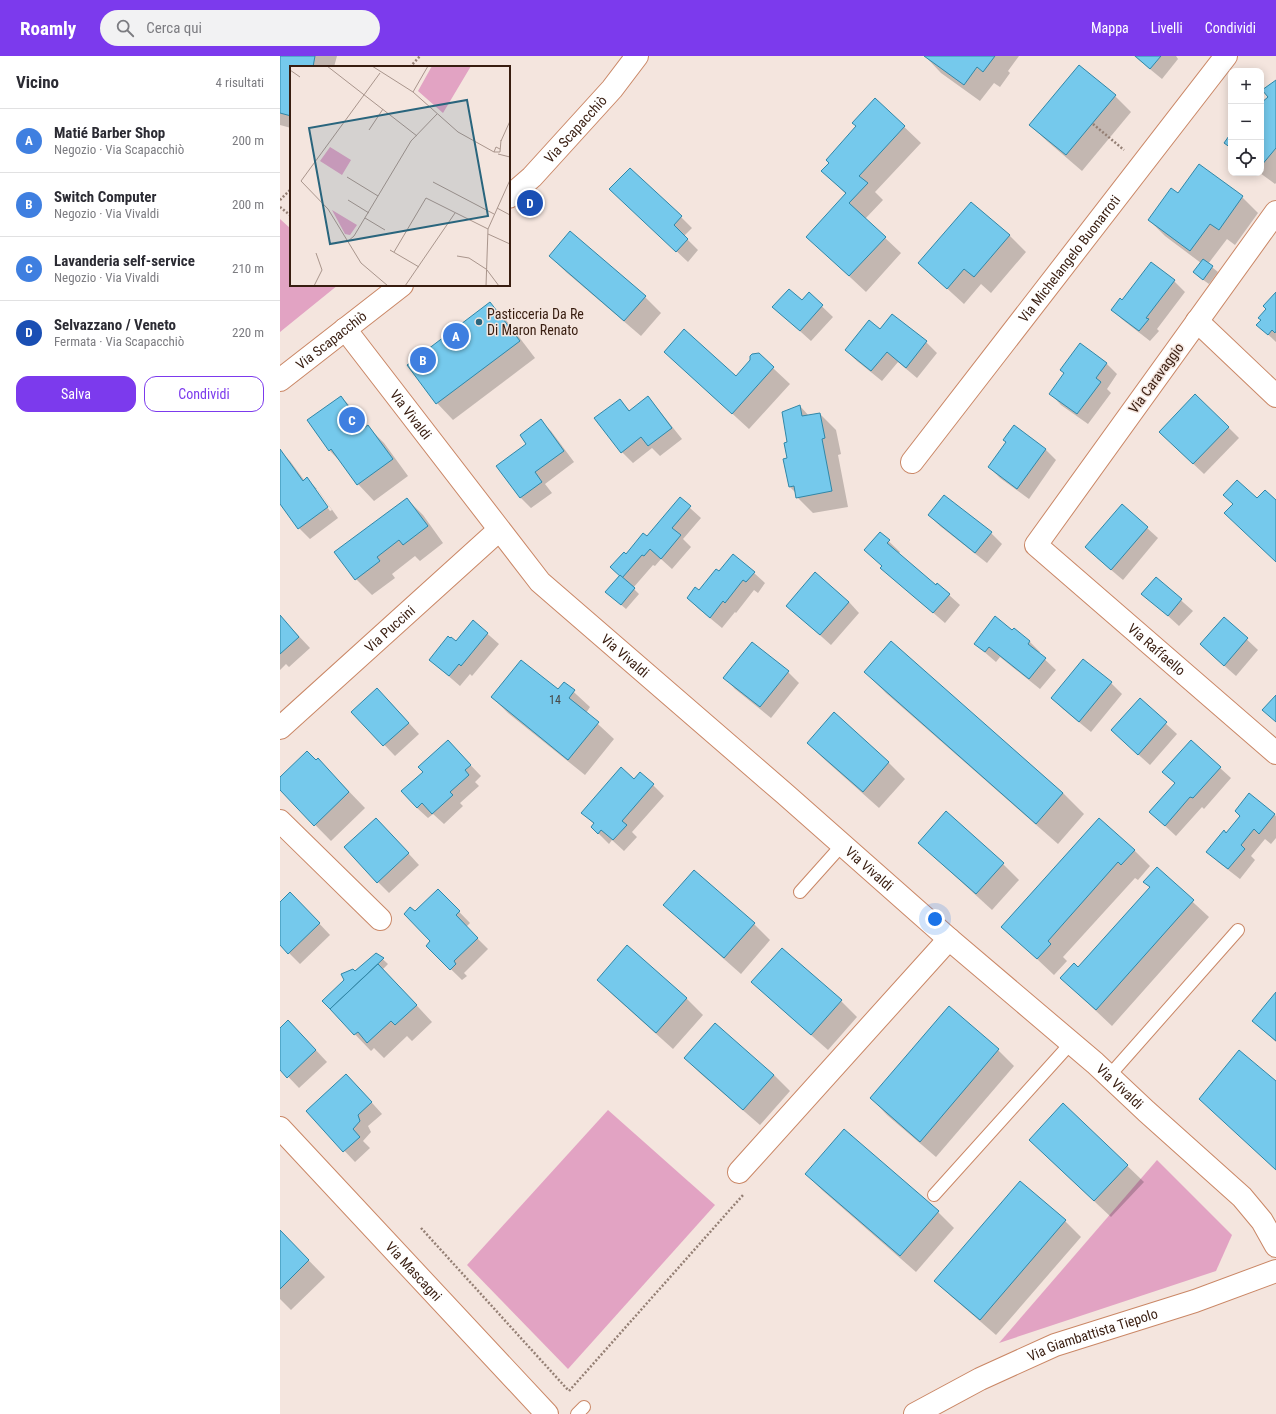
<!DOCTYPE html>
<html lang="it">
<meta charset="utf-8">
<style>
body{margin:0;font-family:"Roboto Condensed",sans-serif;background:#f2f2f3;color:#2b2b33}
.controls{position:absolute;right:12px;top:12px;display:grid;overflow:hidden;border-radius:8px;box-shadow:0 2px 10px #0003}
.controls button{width:36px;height:36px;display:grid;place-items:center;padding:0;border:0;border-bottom:1px solid #e1e1e2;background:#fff;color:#2b2b33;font:20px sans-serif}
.you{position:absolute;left:655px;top:863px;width:14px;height:14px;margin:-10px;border:3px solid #fff;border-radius:50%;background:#1a73e8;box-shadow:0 0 0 6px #1a73e833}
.badge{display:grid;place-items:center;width:26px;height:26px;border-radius:50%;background:#7c3aed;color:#fff;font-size:13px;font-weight:700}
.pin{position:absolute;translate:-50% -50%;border:2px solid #fff;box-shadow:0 1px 4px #0006}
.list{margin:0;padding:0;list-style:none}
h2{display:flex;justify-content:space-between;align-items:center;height:52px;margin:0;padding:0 16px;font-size:17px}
h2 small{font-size:13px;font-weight:400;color:#7c7c81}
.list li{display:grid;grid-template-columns:26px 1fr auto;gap:12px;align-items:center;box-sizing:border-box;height:64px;padding:0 16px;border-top:1px solid #e1e1e2}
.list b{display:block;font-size:15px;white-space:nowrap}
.list p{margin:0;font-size:13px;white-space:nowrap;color:#7c7c81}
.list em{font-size:13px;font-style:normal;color:#7c7c81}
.actions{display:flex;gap:8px;padding:12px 16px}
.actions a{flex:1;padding:9px 0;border:1px solid #7c3aed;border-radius:12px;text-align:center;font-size:14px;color:#7c3aed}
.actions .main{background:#7c3aed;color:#fff}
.icon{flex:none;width:22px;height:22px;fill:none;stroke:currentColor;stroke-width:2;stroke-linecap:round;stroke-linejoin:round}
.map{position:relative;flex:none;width:996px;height:1358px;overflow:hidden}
header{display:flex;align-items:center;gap:24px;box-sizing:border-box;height:56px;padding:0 20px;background:#7c3aed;color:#fff}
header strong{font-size:19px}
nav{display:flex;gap:22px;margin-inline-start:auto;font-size:14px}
.search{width:280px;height:36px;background:#f2f2f3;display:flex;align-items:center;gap:10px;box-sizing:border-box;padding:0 14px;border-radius:22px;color:#7c7c81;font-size:15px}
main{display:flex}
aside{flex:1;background:#fff}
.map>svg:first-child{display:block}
</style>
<header>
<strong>Roamly</strong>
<div class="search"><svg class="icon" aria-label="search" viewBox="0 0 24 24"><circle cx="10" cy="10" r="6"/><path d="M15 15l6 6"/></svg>Cerca qui</div>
<nav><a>Mappa</a><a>Livelli</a><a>Condividi</a></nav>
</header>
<main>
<aside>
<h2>Vicino<small>4 risultati</small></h2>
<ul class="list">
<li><span class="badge" style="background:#3f7fe0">A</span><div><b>Matié Barber Shop</b><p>Negozio · Via Scapacchiò</p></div><em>200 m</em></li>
<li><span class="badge" style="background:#3f7fe0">B</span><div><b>Switch Computer</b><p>Negozio · Via Vivaldi</p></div><em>200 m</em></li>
<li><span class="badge" style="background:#3f7fe0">C</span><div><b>Lavanderia self-service</b><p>Negozio · Via Vivaldi</p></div><em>210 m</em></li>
<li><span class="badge" style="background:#1a4fb4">D</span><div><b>Selvazzano / Veneto</b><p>Fermata · Via Scapacchiò</p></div><em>220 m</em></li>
</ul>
<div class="actions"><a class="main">Salva</a><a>Condividi</a></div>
</aside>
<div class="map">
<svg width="996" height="1358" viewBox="0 0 996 1358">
<rect width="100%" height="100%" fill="#f4e5de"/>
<g fill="#e2a3c3">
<polygon points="0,163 11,173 11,229 58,229 0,276"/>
<polygon points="328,1054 435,1149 288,1313 187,1209"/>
<polygon points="877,1104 952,1179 936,1215 719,1287"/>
</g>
<g fill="#0003" fill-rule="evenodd">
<polygon points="0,0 57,0 54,11 11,11 11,72 0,69"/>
<polygon points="645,0 739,0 728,15 730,17 720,31 714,27 700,45 661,17"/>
<polygon points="854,0 896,0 898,3 882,23"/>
<polygon points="996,25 996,127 995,128 980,117 981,117 981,48 989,41"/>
<polygon points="835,40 851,56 802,115 767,85 750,69"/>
<polygon points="595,43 641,87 595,136 603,144 585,163 621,197 586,236 527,181 566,138 542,115 550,107 577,70"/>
<polygon points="919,109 962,141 978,157 955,189 947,183 928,208 938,216 929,228 919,221 921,207 885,180 869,164 898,138"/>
<polygon points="342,144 401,161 412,172 404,180 418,194 408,206"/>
<polygon points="692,147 730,180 746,196 711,237 701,228 684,248 639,207"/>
<polygon points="270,200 365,241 381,257 361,280 286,216"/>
<polygon points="894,225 905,236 877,273 879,275 870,285 843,264 832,254 842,245"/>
<polygon points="529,238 553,261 531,285 493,251 522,246"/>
<polygon points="996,238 996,286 978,269 982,264"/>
<polygon points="210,248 226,264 255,302 173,364 157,347"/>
<polygon points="600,274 646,286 657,297 637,322 618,306 602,325 577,305 566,294"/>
<polygon points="800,289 827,308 837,318 827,333 831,337 808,368 781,349 771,338 785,318"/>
<polygon points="385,296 456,321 478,298 510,328 469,373"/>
<polygon points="61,341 77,357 87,371 88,371 104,387 128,420 94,445 78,428 63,408 50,395 28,365"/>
<polygon points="368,342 378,353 402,383 380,400 372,392 353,407 342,396 339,344 350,355"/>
<polygon points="520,350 529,360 540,358 556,374 561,398 558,399 568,451 533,457 517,441 516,437 510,431 508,403 509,387"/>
<polygon points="261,365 271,375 294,406 265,428 272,437 251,452 240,441 248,388"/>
<polygon points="948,371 959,382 924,418 891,387"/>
<polygon points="727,386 765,393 776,404 749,443 720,422 709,411"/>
<path d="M0,395l10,10 14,19 3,-1 11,11 20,28 -28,21 -11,-11 -19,-24zM34,433h3l15,21 -2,1z"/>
<polygon points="127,443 143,459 163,487 140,505 135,500 112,518 115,522 92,539 76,523"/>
<polygon points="400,443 421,462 403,483 411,491 392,513 381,503 375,510 373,509 353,532 359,538 346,553 332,541 340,520 346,499 367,482"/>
<polygon points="649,459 711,477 722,488 707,507 660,470"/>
<polygon points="867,472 878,482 843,524 817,502"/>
<polygon points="600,477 620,496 618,498 656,530 669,539 680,549 665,567 613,522 603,510"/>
<polygon points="439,516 474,517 485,527 478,537 474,534 456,557 455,556 442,572 419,553 408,542 419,536"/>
<polygon points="876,522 913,555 899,570 863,537"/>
<polygon points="569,546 579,557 551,589 507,550"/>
<polygon points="0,560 30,592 9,611 6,608 0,614"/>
<polygon points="944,562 978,594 956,620 932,599"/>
<polygon points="194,566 219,588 192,620 190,618 180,630 150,604 176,587"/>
<polygon points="732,575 749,585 760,596 759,598 776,614 760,633 720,601 716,606 695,588"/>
<polygon points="472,587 508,616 519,627 491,662 455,633 445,622"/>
<polygon points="611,587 783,737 804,758 778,788 606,637 585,616"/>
<polygon points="803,604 831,627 842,638 811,676 783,653 772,642"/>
<polygon points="284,627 310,651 306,657 334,683 305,719 228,657 212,641 278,635"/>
<polygon points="108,644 139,678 115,700 73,656"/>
<polygon points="860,644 897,678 870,709 843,685"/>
<polygon points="554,658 609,707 625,723 599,752 544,703 528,687"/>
<polygon points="178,696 201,720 195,726 199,730 180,747 183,750 164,768 153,758 148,762 137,752 144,716"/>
<polygon points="940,712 951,722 924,753 922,751 896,780 870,756 896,728 884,716"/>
<polygon points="54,720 85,752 51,785 0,733 0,722"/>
<polygon points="354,725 373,729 384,740 352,776 357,781 344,795 332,784 329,788 312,771 314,768 303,757"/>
<polygon points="969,738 996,760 996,782 991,788 985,783 971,800 975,804 960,823 938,806 928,795 947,778 961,760"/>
<polygon points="107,774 139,809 109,837 98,826"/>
<polygon points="639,787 723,808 739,824 712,854"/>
<polygon points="854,794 870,810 858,824 855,822 783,901 787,905 774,919 723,871"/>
<polygon points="877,813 929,861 832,970 781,922 798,913 871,832 865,826"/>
<polygon points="158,834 190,867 186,871 208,893 184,917 187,920 182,924 147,890 152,885 135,857"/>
<polygon points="0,847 21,848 50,879 20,908 0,888"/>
<polygon points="385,849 474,868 490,884 461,918 401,865"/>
<polygon points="347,891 407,943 423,959 393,993 334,940 318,924"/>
<polygon points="97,898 108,908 103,913 152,966 132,985 127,980 104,1002 94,992 91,995 43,945"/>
<polygon points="473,926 561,945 577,961 548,994 489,942"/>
<polygon points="996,937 996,986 973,965"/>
<polygon points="669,952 718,994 734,1010 656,1101 607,1059 591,1042"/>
<polygon points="0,973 19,976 47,1006 19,1032 0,1012"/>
<polygon points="405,1002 494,1019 510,1035 480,1069 421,1018"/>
<polygon points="996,1026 996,1114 920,1043"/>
<polygon points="77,1030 102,1058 88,1070 91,1076 83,1085 90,1092 75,1106 27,1055"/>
<polygon points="783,1048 864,1126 831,1161 766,1100"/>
<polygon points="526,1118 658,1156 674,1172 636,1216 542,1134"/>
<polygon points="785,1165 801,1181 716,1279 672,1241 655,1225"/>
<polygon points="0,1175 45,1221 11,1254 0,1243"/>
</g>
<g fill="#75c9ec" stroke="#3087a8">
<polygon points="0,0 35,0 33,11 11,11 11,60 0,57"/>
<polygon points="644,0 715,0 703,16 697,11 684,29"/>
<polygon points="855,0 881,0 870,13"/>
<polygon points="799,9 836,39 786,99 749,69"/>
<polygon points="996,24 996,92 981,110 981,47 988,41 982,34"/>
<polygon points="595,42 625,70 579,120 588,127 569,147 606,181 569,220 526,181 566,137 541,115 549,107 546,104 576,70 572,67"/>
<polygon points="951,77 951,92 944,87"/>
<polygon points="919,108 963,140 939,174 930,168 910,195 868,164 891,132 898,137"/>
<polygon points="350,112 402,160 394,169 408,183 396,196 329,133"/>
<polygon points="691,146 730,179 694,221 684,213 667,233 638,207"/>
<polygon points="290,175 366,240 344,265 269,200"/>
<polygon points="923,203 933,210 923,224 913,216"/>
<polygon points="871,206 895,224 866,262 869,263 859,275 831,254 840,242 842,244"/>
<polygon points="509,233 522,244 529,236 543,249 520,275 492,251"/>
<polygon points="996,236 996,275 995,277 992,274 988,279 976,269 981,264 978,262 986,253 983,250"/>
<polygon points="210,246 240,285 156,348 127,309"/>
<polygon points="612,258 647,285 626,312 607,296 591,315 565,294 589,264 600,273"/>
<polygon points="404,273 456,320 470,304 470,300 472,298 479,297 494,311 452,358 384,296"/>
<polygon points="800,287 827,307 816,322 821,326 797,358 769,338 784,317 780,314"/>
<polygon points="915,338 949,371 913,408 879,376"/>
<polygon points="61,340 84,372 88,369 113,403 77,429 51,393 49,395 27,364"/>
<polygon points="368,340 392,372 368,390 361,381 341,397 314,362 340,343 349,355"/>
<polygon points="520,349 522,360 540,357 545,382 542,383 552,435 516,442 514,430 509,431 503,403 507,402 504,387 507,386 502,356"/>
<polygon points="261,363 284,395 255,416 262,426 240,442 216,410 246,388 240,379"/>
<polygon points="734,369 766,393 737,433 708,411 726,386 723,384"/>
<polygon points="0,393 23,425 27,421 48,451 18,473 0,448"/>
<polygon points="957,424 977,442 985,434 996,444 996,506 944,457 953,448 943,439"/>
<polygon points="664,439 712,476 695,497 648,459"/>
<polygon points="400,441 411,450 392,472 401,479 381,503 370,493 364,500 362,499 342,522 330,511 344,496 346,498 363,477 367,480"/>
<polygon points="127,442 148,470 123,489 119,484 97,501 100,505 75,524 54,496"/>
<polygon points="842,448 868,471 831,514 805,491"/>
<polygon points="600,476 610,484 607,487 656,529 657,527 670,538 653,557 600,512 602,510 584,494"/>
<polygon points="453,498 475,516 466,526 463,524 445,547 443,545 430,562 407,542 415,531 419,534 436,513 439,515"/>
<polygon points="535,516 569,546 540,579 506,550"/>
<polygon points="340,519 355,532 341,549 325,536"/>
<polygon points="876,521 902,543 888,560 861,538"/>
<polygon points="0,559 19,581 0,598"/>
<polygon points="715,560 732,574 734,572 750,585 748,588 766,602 749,623 709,591 705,596 694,588"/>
<polygon points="944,561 968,582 944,610 920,588"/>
<polygon points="193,564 208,577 181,610 179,608 169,620 149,604 168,580 170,582 171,581 176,585"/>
<polygon points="611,585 783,737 756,768 584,616"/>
<polygon points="472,586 509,615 480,651 443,622"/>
<polygon points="803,603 832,626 799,666 771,642"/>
<polygon points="241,604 278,633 284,626 295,634 289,642 319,666 288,704 211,641"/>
<polygon points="97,632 129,667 103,690 71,656"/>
<polygon points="996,639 996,666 982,654"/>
<polygon points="860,642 887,666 858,699 831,674"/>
<polygon points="554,656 609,706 583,736 527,687"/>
<polygon points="168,684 191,709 185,714 189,719 170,736 173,739 152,758 142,747 137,752 121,735 143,716 138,711"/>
<polygon points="911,684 941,711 913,742 910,741 885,770 869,756 895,727 882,716"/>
<polygon points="27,695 36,704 38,702 69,736 34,770 0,734 0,721"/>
<polygon points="341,711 354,723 360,716 374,728 342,765 347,769 333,784 321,774 318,778 311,771 314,767 301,757"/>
<polygon points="969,737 995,758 979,778 974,773 961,789 965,793 948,813 926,796 944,774 946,777 960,760 955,755"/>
<polygon points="666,755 724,807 696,838 638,787"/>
<polygon points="96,762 129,797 97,827 64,791"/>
<polygon points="819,762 855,794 841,809 838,806 768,885 771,888 757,903 721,871"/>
<polygon points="877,811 914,844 816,954 780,922 794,907 798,911 870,831 863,826"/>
<polygon points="414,814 475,867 444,902 383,849"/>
<polygon points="158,833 180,855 176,859 198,882 174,905 176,908 170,914 146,890 150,885 124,858 130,851 135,855"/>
<polygon points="10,836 40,867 8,898 0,889 0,846"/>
<polygon points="347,889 407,942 376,977 317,924"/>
<polygon points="502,892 562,944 531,979 471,926"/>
<polygon points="96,897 104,902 50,953 42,945 64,924 61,918 73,913 75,915"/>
<polygon points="98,908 137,949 115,969 111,965 87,987 78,976 74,979 50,953"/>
<polygon points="996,936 996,985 972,965"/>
<polygon points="669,950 719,993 640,1086 590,1042"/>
<polygon points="8,964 36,994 7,1022 0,1014 0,972"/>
<polygon points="435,967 494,1019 463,1054 404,1002"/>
<polygon points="959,994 996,1025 996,1114 919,1043"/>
<polygon points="66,1018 92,1046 78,1059 80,1065 73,1073 80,1081 63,1096 26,1055"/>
<polygon points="783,1047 848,1109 814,1145 749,1084"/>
<polygon points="564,1073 659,1155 620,1200 525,1118"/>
<polygon points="740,1125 786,1164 700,1264 654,1225"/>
<polygon points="0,1174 29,1204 0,1233"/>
</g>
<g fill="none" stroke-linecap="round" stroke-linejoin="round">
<g stroke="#ca8766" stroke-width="14">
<g id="lane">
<polyline points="520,836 562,789"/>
<polyline points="829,1020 958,874"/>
<polyline points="654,1139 791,987"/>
<polyline points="297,1358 304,1351"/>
</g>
</g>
<g stroke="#ca8766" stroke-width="24">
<g id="street">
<path id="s1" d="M996,156l-240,333 240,208"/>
<polyline points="917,265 996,340"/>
<path id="s2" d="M65,273l195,253 245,212 164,145 146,124 51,48 96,86 20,24 14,25"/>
<path id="s3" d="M632,406l314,-406"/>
<path id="s4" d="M0,672l219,-198"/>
<polyline points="0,765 100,863"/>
<path id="s5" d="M0,1072l267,286"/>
<polyline points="459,1116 669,883"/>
<path id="s6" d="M635,1358l65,-35 75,-34 140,-44 81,-30"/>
</g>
</g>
<g stroke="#ca8766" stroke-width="24">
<g id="secondary">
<path id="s7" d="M229,141l23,-20 80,-88 25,-33"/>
<path id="s8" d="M0,324l122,-95"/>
</g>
</g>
<g stroke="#947f74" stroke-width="2.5" stroke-dasharray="2 2" stroke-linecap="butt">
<polyline points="130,11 140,0"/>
<polyline points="813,68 844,94"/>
<polyline points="0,144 11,133"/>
<polyline points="0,151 11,160"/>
<polyline points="141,1172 288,1334"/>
<polyline points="289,1335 463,1139"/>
</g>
<use href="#lane" stroke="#fff" stroke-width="12"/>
<use href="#street" stroke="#fff" stroke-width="22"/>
<use href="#secondary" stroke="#fff" stroke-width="22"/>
</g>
<circle fill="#29657d" stroke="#f4e5de" stroke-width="1.5" cx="199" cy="266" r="4"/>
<g text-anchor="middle" stroke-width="3" stroke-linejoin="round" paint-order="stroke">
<g font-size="12" fill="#474847">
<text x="275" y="648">14</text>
</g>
<g font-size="14" fill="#381d10" stroke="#f4e5de">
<text dy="5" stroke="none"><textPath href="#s7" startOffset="95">Via Scapacchiò</textPath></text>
<text dy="5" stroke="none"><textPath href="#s3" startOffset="257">Via Michelangelo Buonarroti</textPath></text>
<text dy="5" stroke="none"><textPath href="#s8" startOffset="65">Via Scapacchiò</textPath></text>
<text transform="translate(876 322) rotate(-54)" y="5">Via Caravaggio</text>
<text dy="5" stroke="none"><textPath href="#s2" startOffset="108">Via Vivaldi</textPath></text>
<text dy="5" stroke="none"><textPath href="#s4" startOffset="148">Via Puccini</textPath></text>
<text dy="5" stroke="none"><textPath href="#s1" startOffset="570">Via Raffaello</textPath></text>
<text dy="5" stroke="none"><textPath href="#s2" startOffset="432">Via Vivaldi</textPath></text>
<text dy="5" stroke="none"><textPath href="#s2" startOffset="756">Via Vivaldi</textPath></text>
<text dy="5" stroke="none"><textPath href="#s2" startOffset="1088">Via Vivaldi</textPath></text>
<text dy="5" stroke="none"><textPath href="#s5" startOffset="196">Via Mascagni</textPath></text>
<text dy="5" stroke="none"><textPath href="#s6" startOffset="195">Via Giambattista Tiepolo</textPath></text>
</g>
<g font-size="14" fill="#381d10" stroke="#f4e5de" text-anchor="start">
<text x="207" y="263">Pasticceria Da Re<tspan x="207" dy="16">Di Maron Renato</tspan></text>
</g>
</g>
<g transform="translate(10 10)">
<rect width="220" height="220" fill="#f4e5de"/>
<path d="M142,0h39l-28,47 -25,-22zM40,81l21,13 -9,15 -22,-14zM42,144l25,15 -7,10 -5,-1z" fill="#e2a3c3"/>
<path fill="none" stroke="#a9958c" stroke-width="1" d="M37,0l90,70M82,0l41,26 45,40 36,20M0,4l10,7M90,7l-79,108 27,28 33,54 27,23M123,26l15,-26M79,64l14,-21M211,75l9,-20M210,83l-4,-2 -2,5h6l1,-12M208,88l12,3M57,111l31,19M143,116l61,32M58,134l21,13M207,142l13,7M75,152l20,12M198,168l22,10M57,176l7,-6 57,-95 26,-27M100,184l29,17M104,186l32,-54 62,31M167,190l12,2 17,11M197,204l12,16M24,220l8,-16 -6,-17M115,220l50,-73M196,220l2,-57 22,-49"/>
<path fill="#29657d" fill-opacity="0.15" stroke="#29657d" stroke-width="2" d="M177,34l21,116 -158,28 -21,-116z"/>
<rect width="220" height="220" fill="none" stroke="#381d10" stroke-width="2"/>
</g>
</svg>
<div class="controls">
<button>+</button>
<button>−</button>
<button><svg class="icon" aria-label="locate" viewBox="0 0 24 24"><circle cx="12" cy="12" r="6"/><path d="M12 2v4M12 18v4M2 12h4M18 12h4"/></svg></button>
</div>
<div class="you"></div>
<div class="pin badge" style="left:176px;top:280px;background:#3f7fe0">A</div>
<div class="pin badge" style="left:143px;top:304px;background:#3f7fe0">B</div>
<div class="pin badge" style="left:72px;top:364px;background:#3f7fe0">C</div>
<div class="pin badge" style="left:250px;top:147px;background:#1a4fb4">D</div>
</div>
</main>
